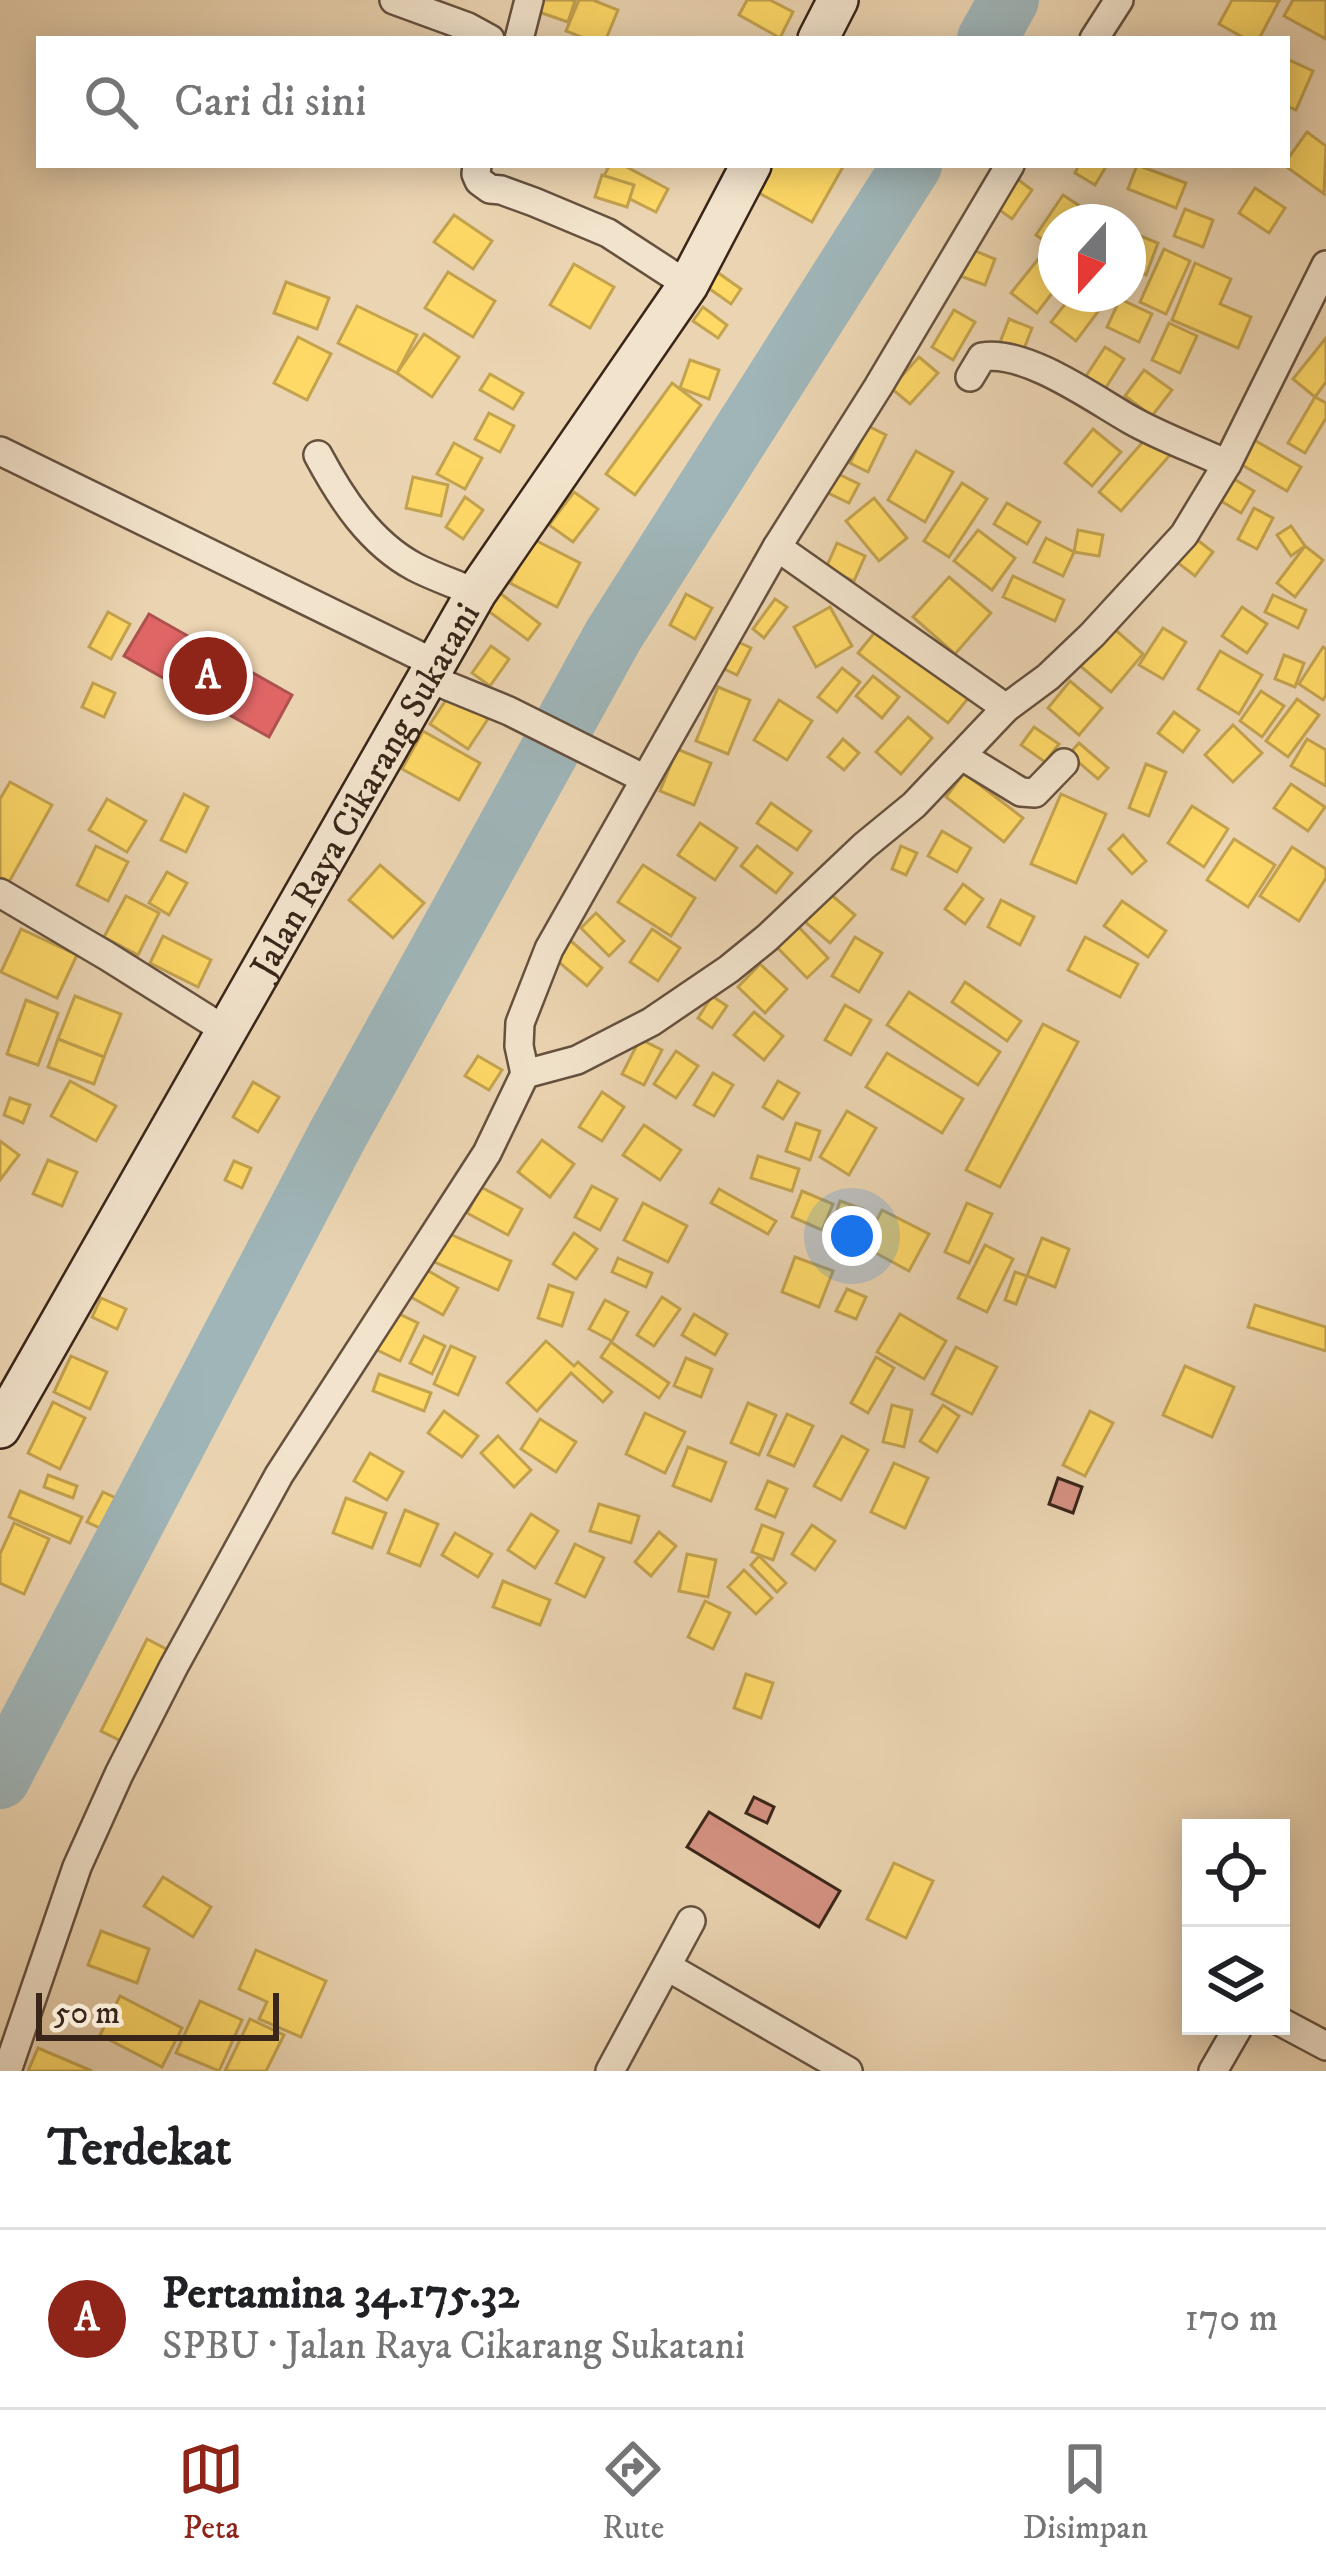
<!DOCTYPE html>
<html lang="id">
<meta charset="utf-8">
<style>
body{margin:0;font-family:"IM FELL DW Pica",serif;background:#f2f2f2;color:#202124}
.controls{position:absolute;right:36px;bottom:36px;display:grid;overflow:hidden;border-radius:0px;box-shadow:0 6px 30px #0003}
.controls button{width:108px;height:108px;display:grid;place-items:center;padding:0;border:0;border-bottom:3px solid #e0e0e0;background:#fff;color:#202124;font:60px sans-serif}
.compass{position:absolute;left:1038px;top:204px;width:108px;height:108px;border-radius:50%;background:#fff;box-shadow:0 6px 30px #0003;rotate:201deg}
.scale{position:absolute;left:36px;bottom:30px;width:243px;box-sizing:border-box;padding-left:12px;border:6px solid #392519;border-top:0;font-size:33px;line-height:42px;white-space:nowrap;color:#392519;-webkit-text-stroke:9px #f2e3cc;paint-order:stroke}
.you{position:absolute;left:852px;top:1236px;width:42px;height:42px;margin:-30px;border:9px solid #fff;border-radius:50%;background:#1a73e8;box-shadow:0 0 0 18px #1a73e833}
.badge{display:grid;place-items:center;width:78px;height:78px;border-radius:50%;background:#8f2418;color:#fff;font-size:39px;font-weight:700}
.pin{position:absolute;translate:-50% -50%;border:6px solid #fff;box-shadow:0 3px 12px #0006}
.list{margin:0;padding:0;list-style:none}
h2{display:flex;justify-content:space-between;align-items:center;height:156px;margin:0;padding:0 48px;font-size:51px}
h2 small{font-size:39px;font-weight:400;color:#757577}
.list li{display:grid;grid-template-columns:78px 1fr auto;gap:36px;align-items:center;box-sizing:border-box;height:180px;padding:0 48px;border-top:3px solid #e0e0e0}
.list b{display:block;font-size:45px;white-space:nowrap}
.list p{margin:0;font-size:39px;white-space:nowrap;color:#757577}
.list em{font-size:39px;font-style:normal;color:#757577}
.icon{flex:none;width:66px;height:66px;fill:none;stroke:currentColor;stroke-width:2;stroke-linecap:round;stroke-linejoin:round}
.map{position:relative;flex:none;width:1326px;height:2071px;overflow:hidden}
.search{position:absolute;background:#fff;box-shadow:0 6px 30px #0003;left:36px;right:36px;top:36px;height:132px;display:flex;align-items:center;gap:30px;box-sizing:border-box;padding:0 42px;border-radius:0px;color:#757577;font-size:45px}
.sheet{height:336px;background:#fff}
nav{display:flex;justify-content:space-around;align-items:center;box-sizing:border-box;height:168px;border-top:3px solid #e0e0e0;background:#fff;font-size:33px;color:#757577}
nav a{display:grid;justify-items:center;gap:6px}
nav .on{color:#8f2418}
.map>svg:first-child{display:block}
</style>
<div class="map">
<svg width="1326" height="2071" viewBox="0 0 1326 2071">
<rect width="100%" height="100%" fill="#ebd4b1"/>
<filter id="stains"><feTurbulence type="fractalNoise" baseFrequency=".00167" numOctaves="4"/><feColorMatrix values="0 0 0 0 .2 0 0 0 0 .09 0 0 0 0 .02 0 0 0 .5 -.17"/></filter>
<radialGradient id="worn" r=".72"><stop offset=".6" stop-color="#630" stop-opacity="0"/><stop offset="1" stop-color="#630" stop-opacity=".3"/></radialGradient>
<g fill="#ffd966" stroke="#c4a34f" stroke-width="3">
<polygon points="533,0 571,0 575,1 568,22 530,9"/>
<polygon points="579,0 593,0 618,10 606,39 586,39 566,31"/>
<polygon points="747,0 770,0 793,12 780,38 739,15"/>
<polygon points="1232,0 1279,1 1259,39 1246,39 1219,24"/>
<polygon points="1293,0 1326,0 1326,39 1284,16"/>
<polygon points="1287,59 1313,71 1296,110 1287,106"/>
<polygon points="1307,132 1326,146 1324,194 1284,165 1287,165 1287,160"/>
<polygon points="603,165 623,165 668,189 656,212 600,184 608,168"/>
<polygon points="761,165 844,165 812,222 748,187"/>
<polygon points="1079,165 1107,165 1095,185 1075,173"/>
<polygon points="1137,165 1186,183 1176,208 1128,189"/>
<polygon points="602,175 634,185 627,207 595,197"/>
<polygon points="1015,177 1032,190 1012,219 994,206"/>
<polygon points="1255,188 1285,208 1269,233 1239,213"/>
<polygon points="1063,195 1086,210 1078,222 1056,222 1056,249 1036,235"/>
<polygon points="1185,209 1213,220 1203,247 1174,236"/>
<polygon points="454,215 492,241 473,269 434,242"/>
<polygon points="1128,231 1158,243 1146,275 1128,268"/>
<polygon points="963,246 995,259 985,285 952,273"/>
<polygon points="1164,249 1190,261 1166,314 1140,302"/>
<polygon points="1039,258 1056,271 1056,288 1037,313 1011,293"/>
<polygon points="1195,263 1231,279 1220,304 1251,317 1238,348 1172,320"/>
<polygon points="574,264 614,287 590,328 550,305"/>
<polygon points="710,267 741,289 731,304 700,282"/>
<polygon points="448,272 495,301 473,337 425,308"/>
<polygon points="286,282 329,298 317,329 274,313"/>
<polygon points="1073,294 1080,294 1100,309 1076,341 1051,322"/>
<polygon points="1120,299 1152,314 1139,342 1107,327"/>
<polygon points="357,306 417,335 397,373 338,343"/>
<polygon points="703,307 727,325 718,338 693,321"/>
<polygon points="954,310 975,322 953,360 932,347"/>
<polygon points="1009,319 1032,328 1022,354 999,345"/>
<polygon points="1169,323 1197,336 1180,373 1152,360"/>
<polygon points="424,334 459,357 432,397 397,373"/>
<polygon points="298,337 331,354 307,400 274,383"/>
<polygon points="1326,338 1326,382 1315,397 1293,379"/>
<polygon points="1105,347 1124,359 1105,389 1086,376"/>
<polygon points="919,357 938,373 910,404 891,388"/>
<polygon points="690,360 719,370 709,399 680,388"/>
<polygon points="1144,370 1172,390 1152,416 1125,396"/>
<polygon points="490,374 523,393 513,409 480,390"/>
<polygon points="672,383 701,405 635,495 606,474"/>
<polygon points="1315,397 1326,403 1326,418 1305,453 1288,443"/>
<polygon points="489,413 514,426 500,452 475,439"/>
<polygon points="868,426 886,435 868,472 850,463"/>
<polygon points="1093,429 1121,452 1092,486 1065,463"/>
<polygon points="1148,436 1170,455 1121,511 1099,492"/>
<polygon points="1249,437 1301,467 1287,491 1235,461"/>
<polygon points="454,443 482,458 465,489 437,474"/>
<polygon points="916,451 953,472 925,522 888,500"/>
<polygon points="834,472 859,484 849,503 824,491"/>
<polygon points="1229,476 1254,491 1241,513 1216,498"/>
<polygon points="413,477 448,485 441,516 406,508"/>
<polygon points="962,483 987,499 949,557 924,541"/>
<polygon points="574,492 598,509 573,542 549,525"/>
<polygon points="465,497 483,510 463,539 446,527"/>
<polygon points="874,498 907,538 879,561 846,521"/>
<polygon points="1007,503 1040,522 1027,544 994,524"/>
<polygon points="1254,508 1273,518 1257,549 1238,539"/>
<polygon points="1291,526 1305,546 1291,556 1277,535"/>
<polygon points="978,530 1015,558 992,590 954,561"/>
<polygon points="1078,530 1103,535 1099,556 1074,552"/>
<polygon points="1191,535 1213,552 1195,576 1173,559"/>
<polygon points="1046,538 1074,552 1063,576 1034,562"/>
<polygon points="533,539 580,563 557,607 510,583"/>
<polygon points="837,543 865,556 854,581 826,568"/>
<polygon points="1305,546 1323,560 1295,597 1277,583"/>
<polygon points="1013,576 1064,600 1055,621 1003,597"/>
<polygon points="949,577 991,613 955,654 913,617"/>
<polygon points="500,593 540,624 528,640 487,610"/>
<polygon points="686,594 712,608 695,639 670,625"/>
<polygon points="1273,595 1306,610 1298,628 1265,612"/>
<polygon points="775,599 787,607 764,638 753,629"/>
<polygon points="830,607 852,646 816,667 794,627"/>
<polygon points="1242,607 1267,624 1247,653 1222,636"/>
<polygon points="108,612 130,624 111,659 89,647"/>
<polygon points="880,626 970,696 948,723 858,653"/>
<polygon points="1111,626 1143,654 1111,692 1078,664"/>
<polygon points="1163,628 1186,642 1163,679 1139,665"/>
<polygon points="732,639 751,648 737,675 718,666"/>
<polygon points="491,646 509,659 490,686 472,673"/>
<polygon points="1323,647 1326,649 1326,695 1323,700 1299,684"/>
<polygon points="1220,651 1262,675 1239,714 1198,689"/>
<polygon points="1284,655 1304,663 1295,687 1275,679"/>
<polygon points="842,668 860,682 837,712 818,697"/>
<polygon points="873,676 899,697 882,718 856,696"/>
<polygon points="1070,681 1102,708 1079,735 1048,708"/>
<polygon points="93,683 115,693 104,717 82,707"/>
<polygon points="718,687 750,700 728,754 696,741"/>
<polygon points="1261,691 1284,706 1262,737 1240,721"/>
<polygon points="450,694 488,719 468,749 430,724"/>
<polygon points="1297,699 1319,715 1288,757 1266,741"/>
<polygon points="779,700 812,721 787,760 754,740"/>
<polygon points="1174,712 1199,730 1183,752 1158,733"/>
<polygon points="908,717 932,738 901,774 876,752"/>
<polygon points="1233,725 1262,753 1233,782 1205,755"/>
<polygon points="1034,727 1059,744 1045,762 1021,745"/>
<polygon points="423,731 480,763 459,800 402,769"/>
<polygon points="843,739 859,753 844,770 828,757"/>
<polygon points="1307,739 1326,750 1326,786 1291,766"/>
<polygon points="1079,743 1108,768 1098,779 1069,754"/>
<polygon points="677,749 711,763 694,805 660,791"/>
<polygon points="1146,764 1166,772 1149,816 1129,808"/>
<polygon points="964,773 1023,818 1004,842 946,797"/>
<polygon points="10,782 52,805 9,882 0,877 0,799"/>
<polygon points="1291,784 1325,807 1308,831 1274,808"/>
<polygon points="184,794 208,807 186,852 161,840"/>
<polygon points="1061,794 1106,814 1076,883 1031,864"/>
<polygon points="107,799 146,821 127,852 89,830"/>
<polygon points="771,803 811,831 797,850 757,823"/>
<polygon points="1192,806 1228,829 1204,867 1168,843"/>
<polygon points="700,823 737,848 715,880 678,855"/>
<polygon points="942,831 971,848 957,872 928,856"/>
<polygon points="1123,835 1146,861 1132,874 1109,849"/>
<polygon points="1234,839 1275,865 1248,907 1207,880"/>
<polygon points="96,846 128,862 108,901 77,885"/>
<polygon points="757,846 792,873 776,893 741,866"/>
<polygon points="901,846 917,853 906,875 892,869"/>
<polygon points="1292,847 1326,869 1326,878 1299,921 1260,896"/>
<polygon points="380,865 424,903 393,938 349,900"/>
<polygon points="643,865 695,898 671,936 618,902"/>
<polygon points="167,872 187,883 169,915 149,903"/>
<polygon points="963,884 983,899 965,924 945,909"/>
<polygon points="829,893 855,915 830,943 804,921"/>
<polygon points="126,896 159,913 138,955 104,937"/>
<polygon points="1001,900 1034,917 1020,945 988,927"/>
<polygon points="1122,901 1166,931 1148,957 1104,926"/>
<polygon points="596,913 624,941 609,956 581,928"/>
<polygon points="795,923 828,958 807,978 773,943"/>
<polygon points="21,929 77,955 57,998 1,972"/>
<polygon points="652,929 680,948 658,981 630,962"/>
<polygon points="564,935 602,968 587,986 548,953"/>
<polygon points="163,936 211,960 198,987 150,963"/>
<polygon points="855,937 882,953 859,992 832,976"/>
<polygon points="1085,937 1138,964 1120,997 1068,970"/>
<polygon points="760,964 787,989 765,1013 738,987"/>
<polygon points="965,982 1021,1021 1007,1041 952,1002"/>
<polygon points="909,992 1000,1052 978,1085 887,1025"/>
<polygon points="75,996 121,1014 104,1057 58,1039"/>
<polygon points="712,996 727,1006 712,1028 698,1018"/>
<polygon points="26,1000 58,1013 38,1065 7,1054"/>
<polygon points="845,1005 871,1020 851,1055 825,1040"/>
<polygon points="754,1012 783,1036 764,1060 734,1035"/>
<polygon points="1043,1024 1078,1042 1000,1187 966,1170"/>
<polygon points="58,1039 104,1057 94,1084 48,1067"/>
<polygon points="640,1039 662,1050 644,1085 622,1074"/>
<polygon points="676,1051 698,1066 676,1098 654,1084"/>
<polygon points="887,1053 963,1099 942,1133 866,1087"/>
<polygon points="478,1056 502,1070 489,1090 465,1076"/>
<polygon points="713,1073 733,1085 714,1116 694,1105"/>
<polygon points="70,1081 116,1106 96,1141 51,1116"/>
<polygon points="778,1081 799,1093 783,1119 763,1107"/>
<polygon points="253,1082 279,1097 258,1132 233,1117"/>
<polygon points="602,1092 624,1107 602,1141 579,1127"/>
<polygon points="10,1098 30,1105 23,1123 4,1115"/>
<polygon points="847,1111 876,1128 849,1175 820,1157"/>
<polygon points="796,1123 820,1131 810,1160 786,1151"/>
<polygon points="644,1125 681,1150 660,1180 623,1155"/>
<polygon points="542,1140 574,1164 550,1197 518,1172"/>
<polygon points="0,1141 19,1155 0,1180"/>
<polygon points="758,1156 799,1169 792,1191 751,1178"/>
<polygon points="48,1160 77,1172 62,1206 33,1194"/>
<polygon points="234,1161 251,1168 242,1188 225,1180"/>
<polygon points="592,1186 617,1199 600,1230 575,1217"/>
<polygon points="481,1187 522,1209 508,1235 467,1213"/>
<polygon points="719,1189 776,1221 768,1234 711,1203"/>
<polygon points="802,1191 833,1204 822,1230 792,1217"/>
<polygon points="840,1201 863,1209 851,1245 828,1237"/>
<polygon points="643,1203 687,1226 668,1262 624,1240"/>
<polygon points="967,1203 992,1214 969,1263 945,1252"/>
<polygon points="882,1210 929,1234 909,1271 863,1246"/>
<polygon points="443,1231 511,1261 498,1290 430,1260"/>
<polygon points="574,1233 597,1249 576,1279 553,1264"/>
<polygon points="1042,1238 1069,1249 1055,1287 1027,1276"/>
<polygon points="985,1245 1013,1259 987,1312 958,1298"/>
<polygon points="795,1257 833,1271 819,1307 782,1292"/>
<polygon points="618,1258 652,1273 646,1287 612,1272"/>
<polygon points="425,1269 458,1288 443,1315 409,1296"/>
<polygon points="1015,1272 1027,1276 1016,1304 1005,1300"/>
<polygon points="549,1285 573,1293 562,1326 538,1318"/>
<polygon points="847,1289 866,1297 856,1319 836,1311"/>
<polygon points="662,1297 680,1309 654,1346 637,1335"/>
<polygon points="101,1298 126,1309 117,1329 92,1317"/>
<polygon points="605,1300 628,1312 612,1341 589,1329"/>
<polygon points="1255,1305 1326,1327 1326,1351 1248,1327"/>
<polygon points="391,1310 418,1323 400,1361 373,1348"/>
<polygon points="694,1314 727,1334 715,1355 682,1335"/>
<polygon points="900,1314 946,1341 924,1379 877,1352"/>
<polygon points="424,1336 445,1346 432,1374 410,1363"/>
<polygon points="546,1341 574,1366 578,1362 612,1392 603,1402 571,1373 537,1411 507,1383"/>
<polygon points="611,1342 669,1383 659,1398 601,1357"/>
<polygon points="451,1346 475,1357 458,1395 434,1384"/>
<polygon points="956,1347 997,1367 972,1414 932,1394"/>
<polygon points="71,1356 107,1372 90,1409 54,1392"/>
<polygon points="876,1357 894,1368 868,1413 851,1403"/>
<polygon points="686,1358 712,1369 701,1397 674,1386"/>
<polygon points="1185,1366 1234,1387 1212,1437 1163,1415"/>
<polygon points="379,1374 431,1393 424,1411 373,1391"/>
<polygon points="53,1402 85,1418 60,1469 28,1453"/>
<polygon points="748,1403 776,1415 759,1455 731,1443"/>
<polygon points="892,1405 912,1410 904,1447 883,1442"/>
<polygon points="943,1405 959,1416 937,1452 920,1441"/>
<polygon points="444,1411 478,1436 462,1457 428,1433"/>
<polygon points="1090,1411 1113,1423 1085,1476 1063,1465"/>
<polygon points="645,1413 685,1432 665,1473 626,1454"/>
<polygon points="787,1414 813,1426 794,1466 768,1455"/>
<polygon points="540,1419 576,1442 556,1472 521,1449"/>
<polygon points="498,1436 531,1470 514,1487 481,1453"/>
<polygon points="842,1436 868,1450 841,1500 814,1486"/>
<polygon points="688,1447 726,1462 711,1501 673,1486"/>
<polygon points="370,1453 403,1472 387,1500 354,1481"/>
<polygon points="894,1463 928,1478 905,1528 871,1512"/>
<polygon points="48,1475 77,1486 73,1498 44,1487"/>
<polygon points="768,1481 787,1489 775,1517 756,1509"/>
<polygon points="20,1491 82,1517 70,1543 9,1517"/>
<polygon points="103,1492 116,1498 100,1528 87,1522"/>
<polygon points="346,1498 386,1513 372,1548 333,1533"/>
<polygon points="599,1504 639,1516 631,1543 590,1531"/>
<polygon points="405,1510 438,1524 420,1566 388,1553"/>
<polygon points="531,1514 558,1531 535,1568 508,1550"/>
<polygon points="14,1523 49,1539 24,1594 0,1583 0,1554"/>
<polygon points="762,1525 783,1533 773,1560 752,1552"/>
<polygon points="812,1525 835,1541 815,1570 792,1554"/>
<polygon points="659,1532 676,1546 651,1576 635,1562"/>
<polygon points="455,1533 492,1554 478,1577 442,1555"/>
<polygon points="575,1544 604,1558 585,1597 556,1583"/>
<polygon points="687,1554 716,1560 708,1597 679,1591"/>
<polygon points="759,1556 786,1583 777,1592 751,1565"/>
<polygon points="744,1570 772,1598 756,1614 728,1587"/>
<polygon points="503,1581 550,1600 540,1625 493,1607"/>
<polygon points="705,1601 730,1613 713,1649 688,1637"/>
<polygon points="147,1639 168,1650 123,1742 101,1731"/>
<polygon points="746,1674 773,1683 761,1718 734,1708"/>
<polygon points="894,1863 933,1881 906,1938 867,1919"/>
<polygon points="163,1877 211,1907 193,1937 144,1906"/>
<polygon points="101,1931 149,1949 137,1983 88,1965"/>
<polygon points="256,1950 326,1981 301,2037 259,2019 267,2002 239,1989"/>
<polygon points="120,1996 182,2028 162,2067 100,2035"/>
<polygon points="200,2001 242,2020 219,2071 176,2053"/>
<polygon points="250,2019 284,2035 266,2071 225,2071"/>
<polygon points="38,2048 92,2071 28,2071"/>
</g>
<polygon fill="#e06666" stroke="#ae524f" stroke-width="3" points="149,614 292,695 269,737 124,656"/>
<g fill="none" stroke-linecap="round" stroke-linejoin="round">
<g stroke="#9fb5b8" stroke-width="60">
<polyline points="987,39 1009,0"/>
<polyline points="0,1779 337,1136 613,636 912,165"/>
</g>
</g>
<g fill="#d59282" stroke="#392519" stroke-width="3">
<polygon points="1058,1478 1082,1487 1073,1513 1049,1504"/>
<polygon points="754,1797 774,1807 767,1823 746,1813"/>
<polygon points="709,1812 840,1891 819,1927 687,1847"/>
</g>
<g fill="none" stroke-linecap="round" stroke-linejoin="round">
<g stroke="#66513f" stroke-width="32">
<g id="street">
<polyline points="394,0 468,27 490,39"/>
<polyline points="519,39 529,0"/>
<polyline points="1094,39 1119,0"/>
<polyline points="477,165 476,174 479,181 490,189 501,190 534,202 608,233 688,285"/>
<path d="M970,377l12,-20c43,-8 112,42 149,63 30,17 64,29 96,44"/>
<polyline points="0,451 434,663"/>
<path d="M318,455c23,43 52,88 97,112 19,10 41,17 61,26"/>
<polyline points="777,547 1006,708"/>
<polyline points="426,677 509,711 645,779"/>
<polyline points="962,756 1021,792 1035,793 1064,763"/>
<polyline points="0,893 107,956 225,1030"/>
<polyline points="525,1074 519,1046 520,1023 549,949 777,547 878,387 1010,165"/>
<polyline points="668,1967 848,2071"/>
<polyline points="1281,2022 1326,2046"/>
<polyline points="7,2071 77,1867 119,1774 173,1668 279,1475 487,1153 525,1074 577,1060 651,1022 729,969 767,938 864,846 914,805 1006,708 1048,677 1092,635 1184,535 1227,464 1326,265"/>
<polyline points="610,2071 691,1921"/>
<polyline points="1213,2071 1239,2026"/>
</g>
</g>
<g stroke="#392519" stroke-width="44">
<g id="secondary">
<polyline points="818,39 838,0"/>
<path id="s1" d="M0,1428l476,-835 212,-308 63,-120"/>
</g>
</g>
<use href="#street" stroke="#f2e3cc" stroke-width="27"/>
<use href="#secondary" stroke="#f2e3cc" stroke-width="39"/>
</g>
<g text-anchor="middle" stroke-width="12" stroke-linejoin="round" paint-order="stroke">
<g font-size="36" fill="#392519" stroke="#f2e3cc">
<text dy="13" stroke="none"><textPath href="#s1" startOffset="735">Jalan Raya Cikarang Sukatani</textPath></text>
</g>
</g>
<rect width="100%" height="100%" filter="url(#stains)"/>
<rect width="100%" height="100%" fill="url(#worn)"/>
</svg>
<div class="controls">
<button><svg class="icon" aria-label="locate" viewBox="0 0 24 24"><circle cx="12" cy="12" r="6"/><path d="M12 2v4M12 18v4M2 12h4M18 12h4"/></svg></button>
<button><svg class="icon" aria-label="layers" viewBox="0 0 24 24"><path d="M12 4l9 5-9 5-9-5zM3 14l9 5 9-5"/></svg></button>
</div>
<svg class="compass" viewBox="-18 -18 36 36"><path d="M0-13l5 13h-10z" fill="#e53935"/><path d="M0 13l5-13h-10z" fill="#757577"/></svg>
<div class="scale">50 m</div>
<div class="you"></div>
<div class="pin badge" style="left:208px;top:676px">A</div>
<div class="search"><svg class="icon" aria-label="search" viewBox="0 0 24 24"><circle cx="10" cy="10" r="6"/><path d="M15 15l6 6"/></svg>Cari di sini</div>
</div>
<section class="sheet">
<h2>Terdekat<small></small></h2>
<ul class="list">
<li><span class="badge">A</span><div><b>Pertamina 34.175.32</b><p>SPBU · Jalan Raya Cikarang Sukatani</p></div><em>170 m</em></li>
</ul>
</section>
<nav>
<a class="on"><svg class="icon" aria-label="map" viewBox="0 0 24 24"><path d="M3 6l6-2 6 2 6-2v14l-6 2-6-2-6 2zM9 4v14M15 6v14"/></svg>Peta</a>
<a><svg class="icon" aria-label="directions" viewBox="0 0 24 24"><path d="M12 3l9 9-9 9-9-9zM9 14v-3h6M13 9l2 2-2 2"/></svg>Rute</a>
<a><svg class="icon" aria-label="saved" viewBox="0 0 24 24"><path d="M7 4h10v16l-5-4-5 4z"/></svg>Disimpan</a>
</nav>
